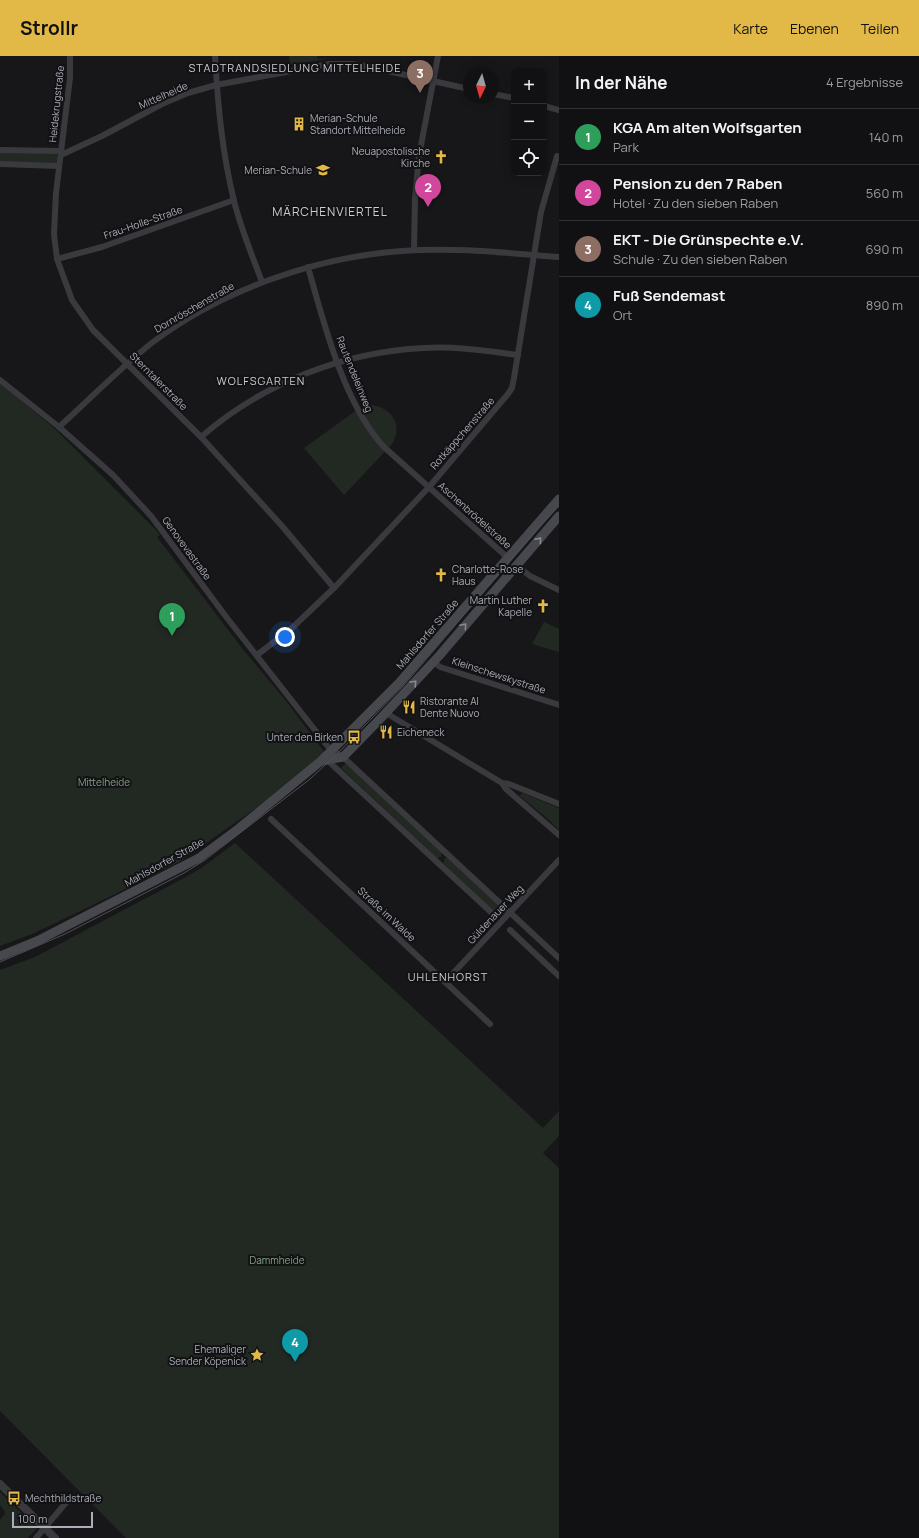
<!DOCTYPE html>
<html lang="de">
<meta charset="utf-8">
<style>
body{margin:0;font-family:Manrope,sans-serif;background:#1a1a1c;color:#f1f3f6}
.controls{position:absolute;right:12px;top:12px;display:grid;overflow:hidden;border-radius:8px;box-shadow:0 2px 10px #0003}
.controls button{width:36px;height:36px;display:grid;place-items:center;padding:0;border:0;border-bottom:1px solid #303133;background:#111113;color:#f1f3f6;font:20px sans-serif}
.compass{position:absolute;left:463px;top:12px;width:36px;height:36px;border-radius:50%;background:#111113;box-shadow:0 2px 10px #0003;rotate:185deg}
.scale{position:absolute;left:12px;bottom:10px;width:81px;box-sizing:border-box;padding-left:4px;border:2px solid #abaeb8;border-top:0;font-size:11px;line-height:14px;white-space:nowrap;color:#abaeb8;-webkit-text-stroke:3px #121214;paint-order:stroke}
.you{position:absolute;left:285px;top:581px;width:14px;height:14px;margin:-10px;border:3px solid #fff;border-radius:50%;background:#1a73e8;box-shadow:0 0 0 6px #1a73e833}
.badge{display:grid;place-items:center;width:26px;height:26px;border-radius:50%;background:#e2b846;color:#fff;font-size:13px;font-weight:700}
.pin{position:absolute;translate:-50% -33px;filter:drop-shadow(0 1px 2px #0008)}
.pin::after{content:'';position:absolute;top:21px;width:14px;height:12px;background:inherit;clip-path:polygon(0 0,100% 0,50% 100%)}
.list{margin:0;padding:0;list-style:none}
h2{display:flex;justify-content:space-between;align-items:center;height:52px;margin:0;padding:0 16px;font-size:17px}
h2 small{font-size:13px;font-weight:400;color:#9c9da0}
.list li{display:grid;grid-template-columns:26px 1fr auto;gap:12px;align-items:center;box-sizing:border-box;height:56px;padding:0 16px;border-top:1px solid #303133}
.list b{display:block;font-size:15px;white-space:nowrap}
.list p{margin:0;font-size:13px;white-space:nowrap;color:#9c9da0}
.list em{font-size:13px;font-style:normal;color:#9c9da0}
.icon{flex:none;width:22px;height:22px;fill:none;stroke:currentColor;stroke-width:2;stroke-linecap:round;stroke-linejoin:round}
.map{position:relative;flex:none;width:559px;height:1482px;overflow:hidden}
header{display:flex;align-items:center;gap:24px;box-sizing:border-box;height:56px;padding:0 20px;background:#e2b846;color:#111}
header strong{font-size:19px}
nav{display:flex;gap:22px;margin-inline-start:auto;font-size:14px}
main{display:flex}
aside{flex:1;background:#111113}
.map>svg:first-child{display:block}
</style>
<header>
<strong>Strollr</strong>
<nav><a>Karte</a><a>Ebenen</a><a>Teilen</a></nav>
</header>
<main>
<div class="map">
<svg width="559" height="1482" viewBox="0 0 559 1482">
<rect width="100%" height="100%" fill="#171719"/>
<g fill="#222923">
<polygon points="289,0 317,0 318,3 326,2 326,3 282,10 281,9 290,8"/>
<polygon points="0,96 57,97 57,106 55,107 0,106"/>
<polygon points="0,327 55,373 155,473 160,479 157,481 242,592 286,645 325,697 252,755 179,806 91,850 32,878 0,890"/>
<path d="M371,349c20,2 33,20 21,39l-48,51 -40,-47 50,-36z"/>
<polygon points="544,566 559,573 559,596 532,588"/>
<polygon points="346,707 442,796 441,801 437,802 341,712"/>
<polygon points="522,737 559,752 559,774 548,763 520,740"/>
<polygon points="235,787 543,1072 559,1055 559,1080 543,1097 559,1112 559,1482 126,1482 0,1355 0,914 35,901 184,822 200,813"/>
<polygon points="445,802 447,802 506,856 500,862 443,807"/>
<polygon points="0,1436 37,1472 28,1482 0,1482 0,1464 5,1458 5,1456 0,1449"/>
</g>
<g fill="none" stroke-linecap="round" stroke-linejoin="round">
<g stroke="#39393e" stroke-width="6">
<polyline points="70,0 70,22 56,137 54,178 57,203 72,244 93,274 201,381 282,470 334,532"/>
<path d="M215,0c3,51 7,95 19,145 7,28 18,54 28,81"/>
<polyline points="493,38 514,42"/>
<polyline points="544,50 559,54"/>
<polyline points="0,94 61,95"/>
<polyline points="61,98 63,98 102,80 162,48 188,37 216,29 330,8 352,8 365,10 469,33"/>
<polyline points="0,108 59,110"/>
<polyline points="414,194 415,142 419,100 438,0"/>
<polyline points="57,203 102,191 234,144"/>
<path d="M308,211c16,57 36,137 76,180l124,111"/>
<polyline points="0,324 59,371 113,419 151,460 227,562 329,692 343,701 559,902"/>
<path d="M59,371c31,-28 61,-59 94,-85 69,-52 163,-85 249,-91 52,-4 105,2 157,6"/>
<path d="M201,381c62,-54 142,-85 223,-89 32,-2 63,3 94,7"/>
<polyline points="516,509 530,520 559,534"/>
<polyline points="257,599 291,573 336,530 429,431 508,338 512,332 514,322 541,156 557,100"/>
<polyline points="434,606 440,611 559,649"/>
<polyline points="386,657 502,727 506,733 559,779"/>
<polyline points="326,703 493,858"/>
<polyline points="502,727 509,728 559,748"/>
<polyline points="271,763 490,968"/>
<polyline points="510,874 559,920"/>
<polyline points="445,926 559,804"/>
<polyline points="36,1482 70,1442"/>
</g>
<polyline stroke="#39393e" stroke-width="8" points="0,1428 55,1482"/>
<g stroke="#47484e" stroke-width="9">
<polyline points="321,705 343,701 381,662 439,600 559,460"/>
<polyline points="0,900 37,885 199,802 238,773 321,705 399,627 559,443"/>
</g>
<polyline stroke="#505157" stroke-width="1" points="0,906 65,878 184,817 205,804 310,723 338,697 405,628 539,471 559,450"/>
</g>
<defs><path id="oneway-chevron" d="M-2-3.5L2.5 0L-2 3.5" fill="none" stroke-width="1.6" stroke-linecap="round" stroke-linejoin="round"/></defs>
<g stroke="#888a93">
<use href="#oneway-chevron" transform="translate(539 484) rotate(-49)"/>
<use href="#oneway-chevron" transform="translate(464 570) rotate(-50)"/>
<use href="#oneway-chevron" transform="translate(414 627) rotate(-47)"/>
</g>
<defs>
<g id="building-bare" transform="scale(1.08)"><path d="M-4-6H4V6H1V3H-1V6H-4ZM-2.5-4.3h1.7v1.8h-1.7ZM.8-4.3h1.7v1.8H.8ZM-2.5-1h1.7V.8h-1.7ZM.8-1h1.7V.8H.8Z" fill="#e2b846" stroke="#121214" stroke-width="2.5" paint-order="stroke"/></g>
<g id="church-bare" transform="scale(1.08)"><path d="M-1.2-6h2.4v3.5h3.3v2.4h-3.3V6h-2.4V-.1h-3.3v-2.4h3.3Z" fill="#e2b846" stroke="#121214" stroke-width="2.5" paint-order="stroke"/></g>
<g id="school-bare" transform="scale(1.08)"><path d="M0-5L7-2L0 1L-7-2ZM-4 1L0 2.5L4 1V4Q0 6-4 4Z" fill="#e2b846" stroke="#121214" stroke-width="2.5" paint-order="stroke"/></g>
<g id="restaurant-bare" transform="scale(1.08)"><path d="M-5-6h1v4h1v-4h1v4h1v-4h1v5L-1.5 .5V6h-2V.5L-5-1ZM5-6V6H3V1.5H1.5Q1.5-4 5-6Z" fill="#e2b846" stroke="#121214" stroke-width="2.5" paint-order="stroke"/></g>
<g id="bus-bare" transform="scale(1.08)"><path d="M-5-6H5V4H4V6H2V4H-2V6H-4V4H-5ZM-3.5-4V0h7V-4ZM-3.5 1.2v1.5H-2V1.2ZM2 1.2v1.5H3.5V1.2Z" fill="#e2b846" stroke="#121214" stroke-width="2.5" paint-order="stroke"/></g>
<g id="sight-bare" transform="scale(1.08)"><path d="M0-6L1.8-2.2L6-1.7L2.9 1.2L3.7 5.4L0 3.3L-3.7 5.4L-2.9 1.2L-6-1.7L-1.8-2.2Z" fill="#e2b846" stroke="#121214" stroke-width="2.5" paint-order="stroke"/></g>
</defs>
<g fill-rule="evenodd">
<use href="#building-bare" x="299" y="68"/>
<use href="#church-bare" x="441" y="101"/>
<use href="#school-bare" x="323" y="114"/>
<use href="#church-bare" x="441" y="519"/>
<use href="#church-bare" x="543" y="550"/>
<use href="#restaurant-bare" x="409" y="651"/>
<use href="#restaurant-bare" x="386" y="676"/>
<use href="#bus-bare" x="354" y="681"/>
<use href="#sight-bare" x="257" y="1299"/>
<use href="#bus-bare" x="14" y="1442"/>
</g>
<g text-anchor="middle" stroke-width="4" stroke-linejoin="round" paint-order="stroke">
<g font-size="10" fill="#abaeb8" stroke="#121214">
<text transform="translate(163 39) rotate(-24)" y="4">Mittelheide</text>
<text transform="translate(56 48) rotate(-84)" y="4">Heidekrugstraße</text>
<text transform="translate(143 166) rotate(-19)" y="4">Frau-Holle-Straße</text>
<text transform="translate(194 251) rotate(-30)" y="4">Dornröschenstraße</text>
<text transform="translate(355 318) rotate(68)" y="4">Rautendeleinweg</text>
<text transform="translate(159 325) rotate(45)" y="4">Sterntalerstraße</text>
<text transform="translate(462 377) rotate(-49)" y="4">Rotkäppchenstraße</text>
<text transform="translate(475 459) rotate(42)" y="4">Aschenbrödelstraße</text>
<text transform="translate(187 492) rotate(54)" y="4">Genovevastraße</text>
<text transform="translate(427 578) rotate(-49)" y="4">Mahlsdorfer Straße</text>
<text transform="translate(499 619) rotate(18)" y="4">Kleinschewskystraße</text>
<text transform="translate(164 806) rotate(-29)" y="4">Mahlsdorfer Straße</text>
<text transform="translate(387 858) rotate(43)" y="4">Straße im Walde</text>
<text transform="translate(495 858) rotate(-47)" y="4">Güldenauer Weg</text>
</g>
<g font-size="10" fill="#abaeb8" stroke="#121214" text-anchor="start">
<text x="310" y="66">Merian-Schule<tspan x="310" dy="12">Standort Mittelheide</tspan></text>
<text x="430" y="99" text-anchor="end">Neuapostolische<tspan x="430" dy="12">Kirche</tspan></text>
<text x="312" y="118" text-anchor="end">Merian-Schule</text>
<text x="452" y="517">Charlotte-Rose<tspan x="452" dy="12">Haus</tspan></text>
<text x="532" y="548" text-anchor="end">Martin Luther<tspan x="532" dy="12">Kapelle</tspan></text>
<text x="420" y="649">Ristorante Al<tspan x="420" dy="12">Dente Nuovo</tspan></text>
<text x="397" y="680">Eicheneck</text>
<text x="343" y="685" text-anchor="end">Unter den Birken</text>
<text x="246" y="1297" text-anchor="end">Ehemaliger<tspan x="246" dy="12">Sender Köpenick</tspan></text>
<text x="25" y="1446">Mechthildstraße</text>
</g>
<g font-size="10" fill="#83a187" stroke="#121214">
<text x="104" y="730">Mittelheide</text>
<text x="277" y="1208">Dammheide</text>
</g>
<g font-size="11" letter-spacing="1" fill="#cbcdd4" stroke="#121214">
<text x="295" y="16">STADTRANDSIEDLUNG MITTELHEIDE</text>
<text x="261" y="329">WOLFSGARTEN</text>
<text x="448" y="925">UHLENHORST</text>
</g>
<g font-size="12" letter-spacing="1" fill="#cbcdd4" stroke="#121214">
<text x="330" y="160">MÄRCHENVIERTEL</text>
</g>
</g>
</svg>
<div class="controls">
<button>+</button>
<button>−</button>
<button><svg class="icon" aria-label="locate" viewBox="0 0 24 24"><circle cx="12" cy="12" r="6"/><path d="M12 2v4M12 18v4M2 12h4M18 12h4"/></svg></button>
</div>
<svg class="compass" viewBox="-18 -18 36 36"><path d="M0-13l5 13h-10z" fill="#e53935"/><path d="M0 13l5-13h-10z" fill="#9c9da0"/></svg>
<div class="scale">100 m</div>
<div class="you"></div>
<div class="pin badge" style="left:172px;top:580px;background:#2e9e5b">1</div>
<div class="pin badge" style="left:428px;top:151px;background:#d1479c">2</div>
<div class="pin badge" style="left:420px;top:37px;background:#8d6e63">3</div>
<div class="pin badge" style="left:295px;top:1306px;background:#0f9aa8">4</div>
</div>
<aside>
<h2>In der Nähe<small>4 Ergebnisse</small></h2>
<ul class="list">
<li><span class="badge" style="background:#2e9e5b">1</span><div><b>KGA Am alten Wolfsgarten</b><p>Park</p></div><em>140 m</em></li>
<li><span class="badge" style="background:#d1479c">2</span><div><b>Pension zu den 7 Raben</b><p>Hotel · Zu den sieben Raben</p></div><em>560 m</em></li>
<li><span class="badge" style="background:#8d6e63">3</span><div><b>EKT - Die Grünspechte e.V.</b><p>Schule · Zu den sieben Raben</p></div><em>690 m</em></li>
<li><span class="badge" style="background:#0f9aa8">4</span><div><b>Fuß Sendemast</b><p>Ort</p></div><em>890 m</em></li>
</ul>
</aside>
</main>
